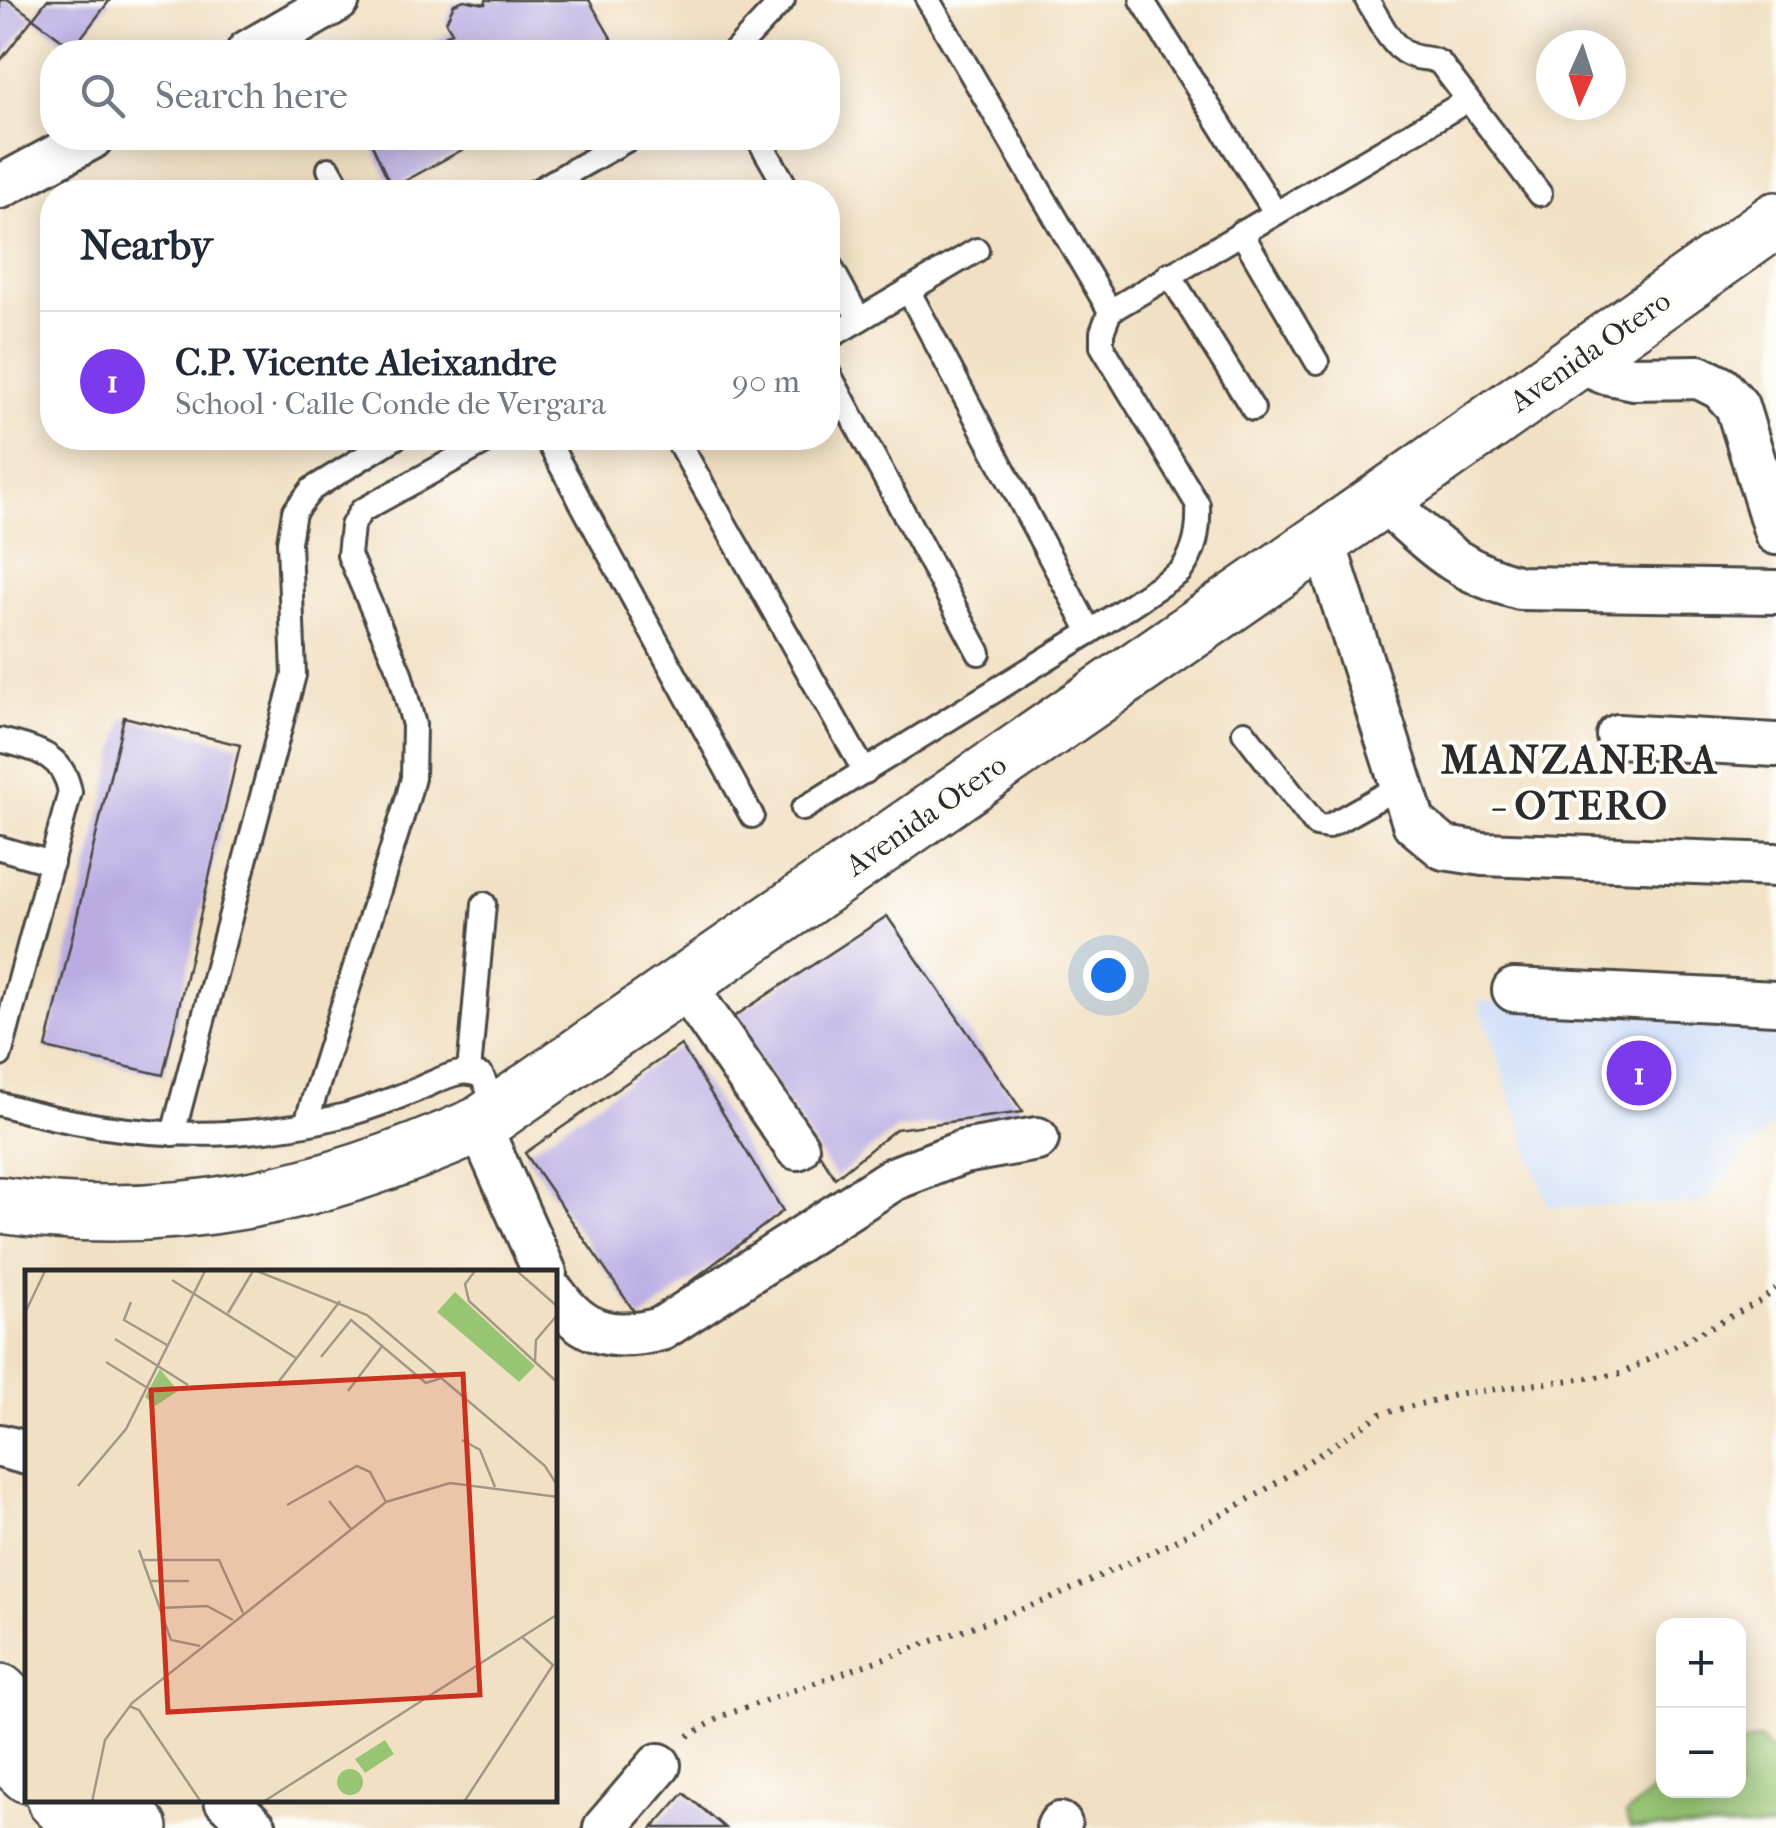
<!DOCTYPE html>
<meta charset="utf-8">
<style>
body{margin:0;font-family:"IM FELL French Canon",serif;background:#f2f2f3;color:#1f2937}
.controls{position:absolute;right:30px;bottom:30px;display:grid;overflow:hidden;border-radius:20px;box-shadow:0 5px 25px #0003}
.controls button{width:90px;height:90px;display:grid;place-items:center;padding:0;border:0;border-bottom:2px solid #e0e1e3;background:#fff;color:#1f2937;font:50px sans-serif}
.compass{position:absolute;left:1536px;top:30px;width:90px;height:90px;border-radius:50%;background:#fff;box-shadow:0 5px 25px #0003;rotate:183deg}
.you{position:absolute;left:1108px;top:975px;width:35px;height:35px;margin:-25px;border:8px solid #fff;border-radius:50%;background:#1a73e8;box-shadow:0 0 0 15px #1a73e833}
.badge{display:grid;place-items:center;width:65px;height:65px;border-radius:50%;background:#7c3aed;color:#fff;font-size:32px;font-weight:700}
.pin{position:absolute;translate:-50% -50%;border:5px solid #fff;box-shadow:0 2px 10px #0006}
.list{margin:0;padding:0;list-style:none}
h2{display:flex;justify-content:space-between;align-items:center;height:130px;margin:0;padding:0 40px;font-size:42px}
h2 small{font-size:32px;font-weight:400;color:#747a83}
.list li{display:grid;grid-template-columns:65px 1fr auto;gap:30px;align-items:center;box-sizing:border-box;height:140px;padding:0 40px;border-top:2px solid #e0e1e3}
.list b{display:block;font-size:38px;white-space:nowrap}
.list p{margin:0;font-size:32px;white-space:nowrap;color:#747a83}
.list em{font-size:32px;font-style:normal;color:#747a83}
.icon{flex:none;width:55px;height:55px;fill:none;stroke:currentColor;stroke-width:2;stroke-linecap:round;stroke-linejoin:round}
.map{position:relative;flex:none;width:1776px;height:1828px;overflow:hidden}
.search{position:absolute;background:#fff;box-shadow:0 5px 25px #0003;left:40px;top:40px;width:800px;height:110px;display:flex;align-items:center;gap:25px;box-sizing:border-box;padding:0 35px;border-radius:40px;color:#747a83;font-size:38px}
.panel{position:absolute;background:#fff;box-shadow:0 5px 25px #0003;left:40px;top:180px;width:800px;height:270px;border-radius:40px}
.map>svg:first-child{display:block}
</style>
<div class="map">
<svg width="1776" height="1828" viewBox="0 0 1776 1828">
<rect width="100%" height="100%" fill="#fdfcf7"/>
<filter id="ink" filterUnits="userSpaceOnUse"><feTurbulence type="fractalNoise" baseFrequency=".01" numOctaves="2"/><feDisplacementMap in="SourceGraphic" scale="20" xChannelSelector="R" yChannelSelector="G"/><feConvolveMatrix kernelMatrix="1 2 1 2 8 2 1 2 1" color-interpolation-filters="sRGB"/></filter>
<filter id="wash" filterUnits="userSpaceOnUse"><feTurbulence type="fractalNoise" baseFrequency=".0048" numOctaves="4" result="noise"/><feDisplacementMap in="SourceGraphic" scale="40" xChannelSelector="R" yChannelSelector="G"/><feGaussianBlur stdDeviation="2.25" result="paint"/><feColorMatrix in="noise" values="0 0 0 0 0 0 0 0 0 0 0 0 0 0 0 0 0 1.4 0 .05"/><feComposite in="paint" operator="in"/></filter>
<g filter="url(#wash)">
<rect width="100%" height="100%" fill="#f1e0c3"/>
<polygon fill="#cbdcf9" points="1478,1001 1776,1024 1776,1121 1701,1204 1549,1207"/>
<polygon fill="#97c573" stroke="#61784f" stroke-width="2.5" points="1759,1739 1776,1757 1776,1828 1630,1828 1626,1815 1663,1781 1664,1790 1738,1790 1739,1745"/>
<g id="blocks">
<g fill="#baace3">
<polygon points="0,0 9,0 33,18 0,61"/>
<polygon points="47,0 110,0 73,48 33,18"/>
<polygon points="464,0 485,4 486,0 589,0 619,52 426,52 430,44 452,32 446,22 454,4"/>
<polygon points="369,138 484,138 392,188"/>
<polygon points="124,717 240,745 163,1075 46,1048"/>
<polygon points="887,916 1023,1112 896,1129 835,1178 732,1018"/>
<polygon points="681,1045 783,1211 640,1320 525,1153"/>
<polygon points="684,1793 725,1828 653,1828"/>
</g>
</g>
</g>
<g filter="url(#ink)">
<use href="#blocks" fill-opacity="0" stroke="#494642" stroke-width="2.5"/>
<g fill="none" stroke-linecap="round" stroke-linejoin="round">
<g stroke="#494642" stroke-width="28">
<g id="lane">
<polyline points="928,0 1110,311"/>
<polyline points="1142,0 1275,212"/>
<path d="M1367,0c11,17 22,45 41,54 11,6 21,2 32,9l100,131"/>
<polyline points="734,52 783,0"/>
<polyline points="758,138 789,192"/>
<polyline points="329,169 342,192"/>
<polyline points="535,192 630,138"/>
<polyline points="1241,232 1317,362"/>
<polyline points="828,262 859,319"/>
<polyline points="1169,274 1253,409"/>
<polyline points="908,290 1090,632"/>
<polyline points="828,338 977,250"/>
<polyline points="828,372 979,653"/>
<polyline points="546,438 752,816"/>
<polyline points="676,438 865,772"/>
<polyline points="1244,732 1316,825 1327,827 1402,785"/>
<path d="M0,740c34,9 63,13 70,52l-70,263"/>
<path d="M803,809l287,-177 90,-60c16,-21 19,-41 18,-67l-96,-159v-14l8,-21 358,-211"/>
<polyline points="0,848 52,863"/>
<polyline points="469,1072 484,904"/>
<path d="M0,1104c113,33 231,41 346,11 24,-7 48,-16 72,-26 13,-5 28,-14 42,-16 8,-2 15,1 22,3l16,36"/>
<polyline points="306,1123 406,804 413,778 414,725 400,673 349,555 352,526 361,511 493,438"/>
<polyline points="173,1134 294,675 289,542 294,512 312,489 395,438"/>
</g>
</g>
<g stroke="#494642" stroke-width="48">
<g id="street">
<polyline points="248,52 338,0"/>
<polyline points="0,187 91,138"/>
<polyline points="1577,361 1604,372 1633,378 1699,377 1721,388 1737,406 1776,533"/>
<path d="M1382,499c50,44 72,72 138,89l256,4"/>
<polyline points="1323,540 1414,823 1444,848 1483,854 1776,865"/>
<polyline points="1618,736 1776,745"/>
<polyline points="683,983 797,1148"/>
<polyline points="1514,990 1776,1003"/>
<polyline points="479,1125 545,1273"/>
<path d="M555,1295c29,41 60,46 106,34l232,-150 70,-27 74,-13"/>
<polyline points="0,1446 27,1453"/>
<polyline points="226,1800 255,1828"/>
<polyline points="605,1828 659,1765"/>
<polyline points="1058,1828 1060,1824"/>
</g>
</g>
<g stroke="#494642" stroke-width="60">
<path id="primary" d="M0,1205c174,25 321,-10 479,-80l903,-626 394,-279"/>
</g>
<g stroke="#494642" stroke-width="60">
<g id="highway">
<polyline points="0,1692 28,1720"/>
<polyline points="0,1749 28,1775"/>
<polyline points="55,1800 84,1828"/>
<polyline points="111,1800 140,1828"/>
</g>
</g>
<polyline stroke="#494642" stroke-width="6" stroke-dasharray="2.5 8" stroke-linecap="butt" points="688,1736 725,1715 1050,1599 1171,1543 1262,1492 1381,1414 1463,1393 1621,1374 1762,1300 1776,1289"/>
<use href="#lane" stroke="#fff" stroke-width="22"/>
<use href="#street" stroke="#fff" stroke-width="42"/>
<use href="#primary" stroke="#fff" stroke-width="55"/>
<use href="#highway" stroke="#fff" stroke-width="55"/>
</g>
</g>
<g text-anchor="middle" stroke-width="8" stroke-linejoin="round" paint-order="stroke">
<g font-size="30" fill="#2b2b2b" stroke="#fdfcf7">
<text transform="translate(1590 351) rotate(-35)" y="10">Avenida Otero</text>
<text transform="translate(926 815) rotate(-35)" y="10">Avenida Otero</text>
</g>
<g font-size="40" font-weight="bold" letter-spacing="2.5" fill="#2b2b2b" stroke="#fdfcf7">
<text x="1580" y="773">MANZANERA<tspan x="1580" dy="46">- OTERO</tspan></text>
</g>
</g>
<g transform="translate(25 1270)">
<rect width="532" height="532" fill="#f1e0c3"/>
<path d="M430,22l80,74 -16,16 -82,-70zM135,99l18,22 -23,15 -10,-9zM360,470l9,14 -29,19 -10,-14zM312 512a13 13 0 1 1 26 0a13 13 0 1 1-26 0Z" fill="#97c573"/>
<path fill="none" stroke="#a29886" stroke-width="2.5" d="M232,1l110,44 178,151 12,19M450,1l-10,13 4,17 89,82M492,1l41,36M147,10l124,78M106,32l-7,18 43,25M0,43l20,-42M203,43l25,-42M90,69l73,46M296,87l30,-37 75,63 15,-5M510,91l1,-21 22,-26M81,92l40,25M252,114l63,-83M323,121l35,-46M437,170l18,10 15,37M53,216l48,-57 79,-158M304,231l22,28M262,235l70,-39 13,6 16,30M114,280l32,90 29,6M117,290h77l24,53M124,311h40M134,338l48,-2 26,14M104,436l10,4 62,92M67,532l13,-62 27,-37 254,-201 64,-19 108,14M238,532l295,-188M439,532l89,-137 -32,-29"/>
<path fill="#c8321e" fill-opacity="0.15" stroke="#c8321e" stroke-width="5" d="M438,104l17,321 -312,17 -17,-322z"/>
<rect width="532" height="532" fill="none" stroke="#2b2b2b" stroke-width="5"/>
</g>
</svg>
<div class="controls">
<button>+</button>
<button>−</button>
</div>
<svg class="compass" viewBox="-18 -18 36 36"><path d="M0-13l5 13h-10z" fill="#e53935"/><path d="M0 13l5-13h-10z" fill="#747a83"/></svg>
<div class="you"></div>
<div class="pin badge" style="left:1639px;top:1073px">1</div>
<div class="search"><svg class="icon" aria-label="search" viewBox="0 0 24 24"><circle cx="10" cy="10" r="6"/><path d="M15 15l6 6"/></svg>Search here</div>
<section class="panel">
<h2>Nearby<small></small></h2>
<ul class="list">
<li><span class="badge">1</span><div><b>C.P. Vicente Aleixandre</b><p>School · Calle Conde de Vergara</p></div><em>90 m</em></li>
</ul>
</section>
</div>
